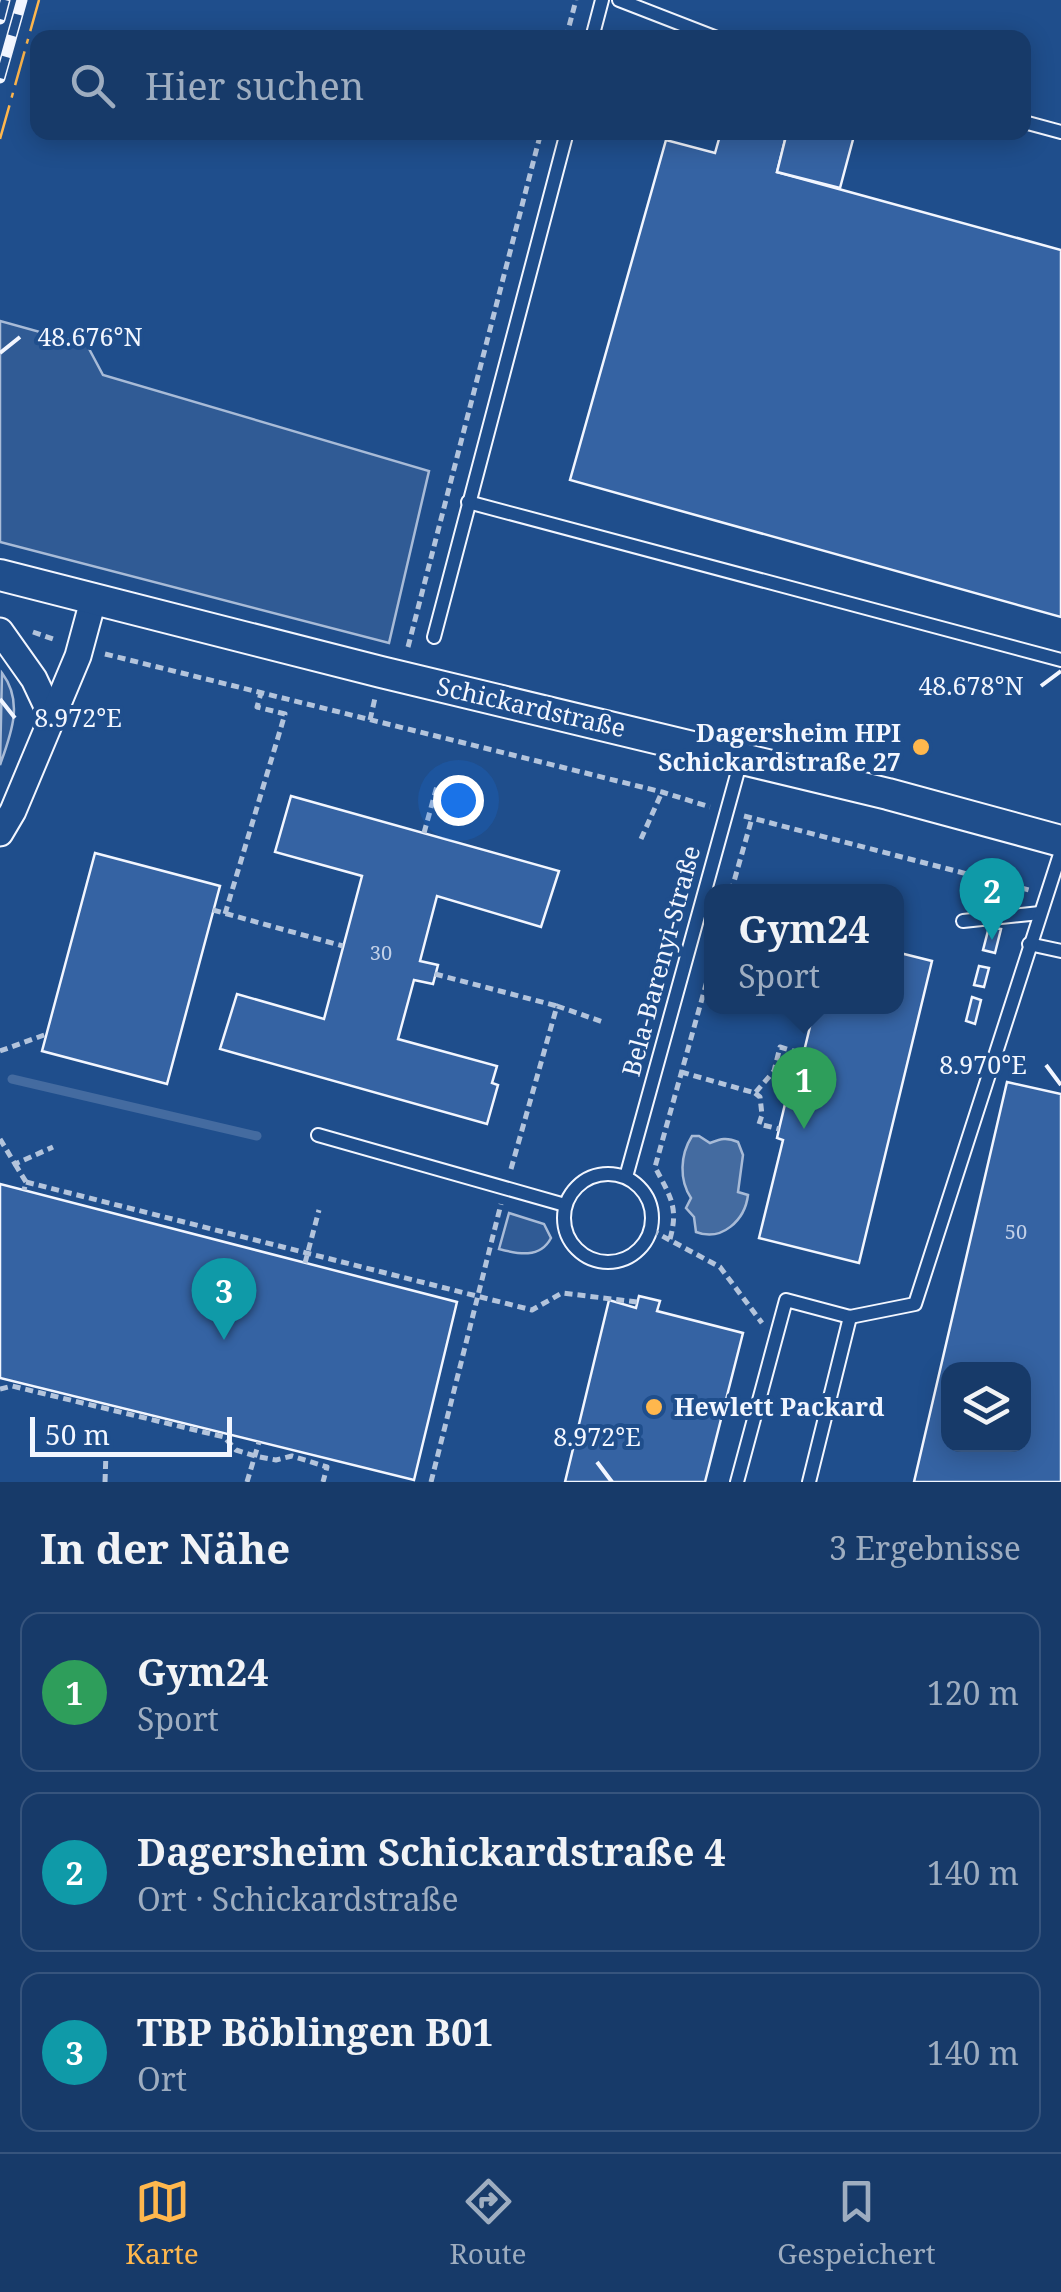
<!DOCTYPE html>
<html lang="de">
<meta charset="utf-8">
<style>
body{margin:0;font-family:"Noto Serif",serif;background:#20416f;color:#f1f3f6}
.controls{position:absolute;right:30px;bottom:30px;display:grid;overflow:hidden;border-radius:20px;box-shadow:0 5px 25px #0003}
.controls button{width:90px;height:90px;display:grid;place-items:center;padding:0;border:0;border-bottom:2px solid #36547d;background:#173a69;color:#f1f3f6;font:50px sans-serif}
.scale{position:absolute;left:30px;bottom:25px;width:202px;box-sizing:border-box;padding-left:10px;border:5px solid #f2f6ff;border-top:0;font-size:28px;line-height:35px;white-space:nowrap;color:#f2f6ff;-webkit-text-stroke:8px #1f4e8c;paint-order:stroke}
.you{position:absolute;left:458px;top:800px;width:35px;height:35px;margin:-25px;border:8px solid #fff;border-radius:50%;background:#1a73e8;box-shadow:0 0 0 15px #1a73e833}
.badge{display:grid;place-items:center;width:65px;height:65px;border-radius:50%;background:#ffb74d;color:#fff;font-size:32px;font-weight:700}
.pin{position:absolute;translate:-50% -82px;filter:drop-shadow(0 2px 5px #0008)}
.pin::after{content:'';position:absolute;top:52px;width:35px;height:30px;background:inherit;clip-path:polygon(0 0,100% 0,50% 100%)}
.popup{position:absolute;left:704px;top:884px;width:200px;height:130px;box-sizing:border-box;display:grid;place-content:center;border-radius:20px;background:#173a69;filter:drop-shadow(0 2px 8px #0005);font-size:32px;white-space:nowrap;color:#9eadc0}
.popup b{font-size:38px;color:#f1f3f6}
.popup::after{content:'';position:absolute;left:50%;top:100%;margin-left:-20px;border:20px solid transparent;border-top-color:#173a69}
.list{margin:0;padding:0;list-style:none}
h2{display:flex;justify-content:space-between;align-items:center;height:130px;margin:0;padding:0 40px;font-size:42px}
h2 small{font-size:32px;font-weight:400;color:#9eadc0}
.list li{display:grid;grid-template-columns:65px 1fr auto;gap:30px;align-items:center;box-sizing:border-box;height:160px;margin:0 20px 20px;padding:0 20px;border:2px solid #36547d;border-radius:20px}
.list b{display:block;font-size:38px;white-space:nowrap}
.list p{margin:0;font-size:32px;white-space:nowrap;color:#9eadc0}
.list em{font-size:32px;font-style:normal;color:#9eadc0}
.icon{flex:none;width:55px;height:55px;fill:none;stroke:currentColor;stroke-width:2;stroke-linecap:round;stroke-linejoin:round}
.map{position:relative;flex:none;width:1061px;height:1482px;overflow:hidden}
.search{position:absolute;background:#173a69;box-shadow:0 5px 25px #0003;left:30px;right:30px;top:30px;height:110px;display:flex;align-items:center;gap:25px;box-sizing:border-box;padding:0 35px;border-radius:20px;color:#9eadc0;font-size:38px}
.sheet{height:670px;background:#173a69}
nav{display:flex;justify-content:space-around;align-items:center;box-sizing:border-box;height:140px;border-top:2px solid #36547d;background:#173a69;font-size:28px;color:#9eadc0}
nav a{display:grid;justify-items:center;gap:5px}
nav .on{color:#ffb74d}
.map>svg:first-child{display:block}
</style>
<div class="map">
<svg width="1061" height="1482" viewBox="0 0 1061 1482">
<rect width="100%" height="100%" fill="#1f4e8c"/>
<g fill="#305b95" stroke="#a8bbd7" stroke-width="2.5">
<polygon points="0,321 87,345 103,375 429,471 389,643 0,542"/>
<path d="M2,673c22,29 9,61 -2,92z"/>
<path d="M509,1213l35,11 7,14c-11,21 -33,16 -52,11z"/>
</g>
<path fill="#446ba0" stroke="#a8bbd7" stroke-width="2.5" d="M692,1136h7l11,7c11,-4 16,-6 28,-1l5,13 -5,37 10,3c-3,25 -26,47 -52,37l-2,-15 -8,-9 5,-10c-12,-18 -11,-43 1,-62z"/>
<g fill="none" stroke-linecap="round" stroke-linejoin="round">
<polyline stroke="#446ba0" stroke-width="9" points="12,1079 257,1136"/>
</g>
<g fill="#3563a3" stroke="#f2f6ff" stroke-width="2.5" fill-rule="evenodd">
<polygon points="721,132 787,132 777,172 1061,250 1061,617 570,480 666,140 715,153"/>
<polygon points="787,132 855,132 840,188 777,172"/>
<polygon points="291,796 559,871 541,927 437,896 420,961 438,965 433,984 414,980 398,1039 497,1066 492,1083 498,1085 487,1124 220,1049 237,994 324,1019 362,876 275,852"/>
<polygon points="95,853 220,886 167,1084 42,1051"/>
<polygon points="989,927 1001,929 995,953 983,950"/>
<polygon points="896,952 932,961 859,1263 759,1238 783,1140 777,1138 779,1129 786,1100 792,1101 815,1006 896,1006"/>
<polygon points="979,966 989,968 984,987 974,985"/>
<polygon points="972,997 981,1000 975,1024 966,1021"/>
<path d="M1007,1082l54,12v388h-147zM948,1370h76v74h-76z"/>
<polygon points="0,1184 457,1302 414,1480 0,1378"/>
<polygon points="639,1296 660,1301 657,1311 743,1333 705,1482 565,1482 609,1300 636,1308"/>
</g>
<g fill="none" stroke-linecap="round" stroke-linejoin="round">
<g stroke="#f2f6ff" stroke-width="16">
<g id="service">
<polyline points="619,0 717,38"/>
<polyline points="592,38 602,0"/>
<polyline points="1024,122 1061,132"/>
<polyline points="468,502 1061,660"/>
<polyline points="434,637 567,132"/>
<polyline points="963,921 1040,913"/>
<polyline points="1029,944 1061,951"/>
<polyline points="318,1135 565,1205"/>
<circle cx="608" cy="1218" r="44"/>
<polyline points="626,1177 741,760"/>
<polyline points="737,1482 786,1300 850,1317 915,1304 1061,851"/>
<polyline points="809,1482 850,1317"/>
</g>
</g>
<g stroke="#f2f6ff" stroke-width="29">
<g id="minor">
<polyline points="0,631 34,679 52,717"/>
<polyline points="0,833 13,811 78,656 94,597"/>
</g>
</g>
<g stroke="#f2f6ff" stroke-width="34">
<polyline id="tertiary" points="0,575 381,672 888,794 1061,841"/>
</g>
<g stroke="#b3c4dc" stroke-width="5" stroke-dasharray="8 5" stroke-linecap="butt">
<polyline points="566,38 576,0"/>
<polyline points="33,632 56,640"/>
<polyline points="408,647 541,132"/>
<polyline points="105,654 662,792 710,807"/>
<polyline points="370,720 375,698"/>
<polyline points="744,816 1029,890"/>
<polyline points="424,833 437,786"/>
<polyline points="641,839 662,792"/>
<polyline points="731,892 752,818"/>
<polyline points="213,910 343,946"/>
<polyline points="225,914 285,714 257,707 261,693"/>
<polyline points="435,974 557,1006"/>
<polyline points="0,1051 47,1034"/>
<polyline points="681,1072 755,1093 774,1071 780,1047 803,1054"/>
<polyline points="755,1093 760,1097 762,1115 759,1124 779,1129"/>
<polyline points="0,1139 15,1164 53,1147"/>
<polyline points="15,1164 26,1182 24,1190"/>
<polyline points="511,1169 557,1006 603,1022"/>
<polyline points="26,1182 532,1310 562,1293 637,1302"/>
<polyline points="651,1230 720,1267 762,1323"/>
<path d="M670,1239c9,-32 0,-43 -15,-72l57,-204"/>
<polyline points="305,1263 319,1210"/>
<polyline points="0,1389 12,1386 224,1437 236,1450 255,1456 276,1460 292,1456 327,1467 323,1482"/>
<polyline points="105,1482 106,1452"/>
<polyline points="247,1482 259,1442"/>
<polyline points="431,1482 501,1204"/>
</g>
<use href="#service" stroke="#1f4e8c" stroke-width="12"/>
<use href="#minor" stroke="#1f4e8c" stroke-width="25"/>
<use href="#tertiary" stroke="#1f4e8c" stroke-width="30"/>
<g stroke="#f2f6ff" stroke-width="11">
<g id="rail">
<polyline points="0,19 5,0"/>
<polyline points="0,78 22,0"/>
</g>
</g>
<use href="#rail" stroke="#1f4e8c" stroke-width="8" stroke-dasharray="22" stroke-linecap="butt"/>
<polyline stroke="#ffb74d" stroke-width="2.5" stroke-dasharray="35 8 5 8" stroke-linecap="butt" points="0,139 39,0"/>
</g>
<path fill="none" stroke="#f2f6ff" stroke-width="4" d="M0,353l20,-16M1041,686l20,-15M0,699l15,19M1046,1065l15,20M597,1462l15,20"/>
<g fill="#ffb74d" stroke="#1f4e8c" stroke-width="4">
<circle cx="921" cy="747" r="10"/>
<circle cx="654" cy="1407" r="10"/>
</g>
<g text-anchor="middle" stroke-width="8" stroke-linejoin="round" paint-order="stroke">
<g font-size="20" fill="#c3d1e8">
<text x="381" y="960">30</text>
<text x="1016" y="1239">50</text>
</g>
<g font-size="25" fill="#f2f6ff" stroke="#1f4e8c">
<text transform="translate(531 707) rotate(13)" y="9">Schickardstraße</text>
<text transform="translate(661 961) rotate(-75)" y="9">Bela-Barenyi-Straße</text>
</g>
<g font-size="25" font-weight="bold" fill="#f2f6ff" stroke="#1f4e8c" text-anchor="end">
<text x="901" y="742">Dagersheim HPI<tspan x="901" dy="29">Schickardstraße 27</tspan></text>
<text x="674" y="1416" text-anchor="start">Hewlett Packard</text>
</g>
</g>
<g font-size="25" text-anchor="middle" fill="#f2f6ff" stroke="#1f4e8c" stroke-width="8" stroke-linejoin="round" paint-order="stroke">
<text x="90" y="346">48.676°N</text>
<text x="971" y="695">48.678°N</text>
<text x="78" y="727">8.972°E</text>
<text x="983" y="1074">8.970°E</text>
<text x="597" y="1446">8.972°E</text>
</g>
</svg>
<div class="controls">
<button><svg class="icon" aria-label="layers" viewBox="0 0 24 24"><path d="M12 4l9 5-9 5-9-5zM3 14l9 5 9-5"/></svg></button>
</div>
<div class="scale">50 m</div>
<div class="you"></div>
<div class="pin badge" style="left:804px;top:1129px;background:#2e9e5b">1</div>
<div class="popup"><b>Gym24</b>Sport</div>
<div class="pin badge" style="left:992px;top:940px;background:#0f9aa8">2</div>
<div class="pin badge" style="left:224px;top:1340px;background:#0f9aa8">3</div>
<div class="search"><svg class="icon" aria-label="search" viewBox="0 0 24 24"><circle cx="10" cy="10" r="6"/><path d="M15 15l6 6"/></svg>Hier suchen</div>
</div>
<section class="sheet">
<h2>In der Nähe<small>3 Ergebnisse</small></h2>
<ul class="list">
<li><span class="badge" style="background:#2e9e5b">1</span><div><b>Gym24</b><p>Sport</p></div><em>120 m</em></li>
<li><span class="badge" style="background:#0f9aa8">2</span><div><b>Dagersheim Schickardstraße 4</b><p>Ort · Schickardstraße</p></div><em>140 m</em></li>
<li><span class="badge" style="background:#0f9aa8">3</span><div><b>TBP Böblingen B01</b><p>Ort</p></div><em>140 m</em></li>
</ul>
</section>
<nav>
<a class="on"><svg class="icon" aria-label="map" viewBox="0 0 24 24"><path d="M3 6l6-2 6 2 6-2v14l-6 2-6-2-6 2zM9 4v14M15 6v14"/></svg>Karte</a>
<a><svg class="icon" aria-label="directions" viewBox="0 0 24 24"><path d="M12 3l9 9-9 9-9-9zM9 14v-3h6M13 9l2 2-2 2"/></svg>Route</a>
<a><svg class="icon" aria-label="saved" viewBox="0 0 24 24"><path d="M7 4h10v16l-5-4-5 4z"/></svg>Gespeichert</a>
</nav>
